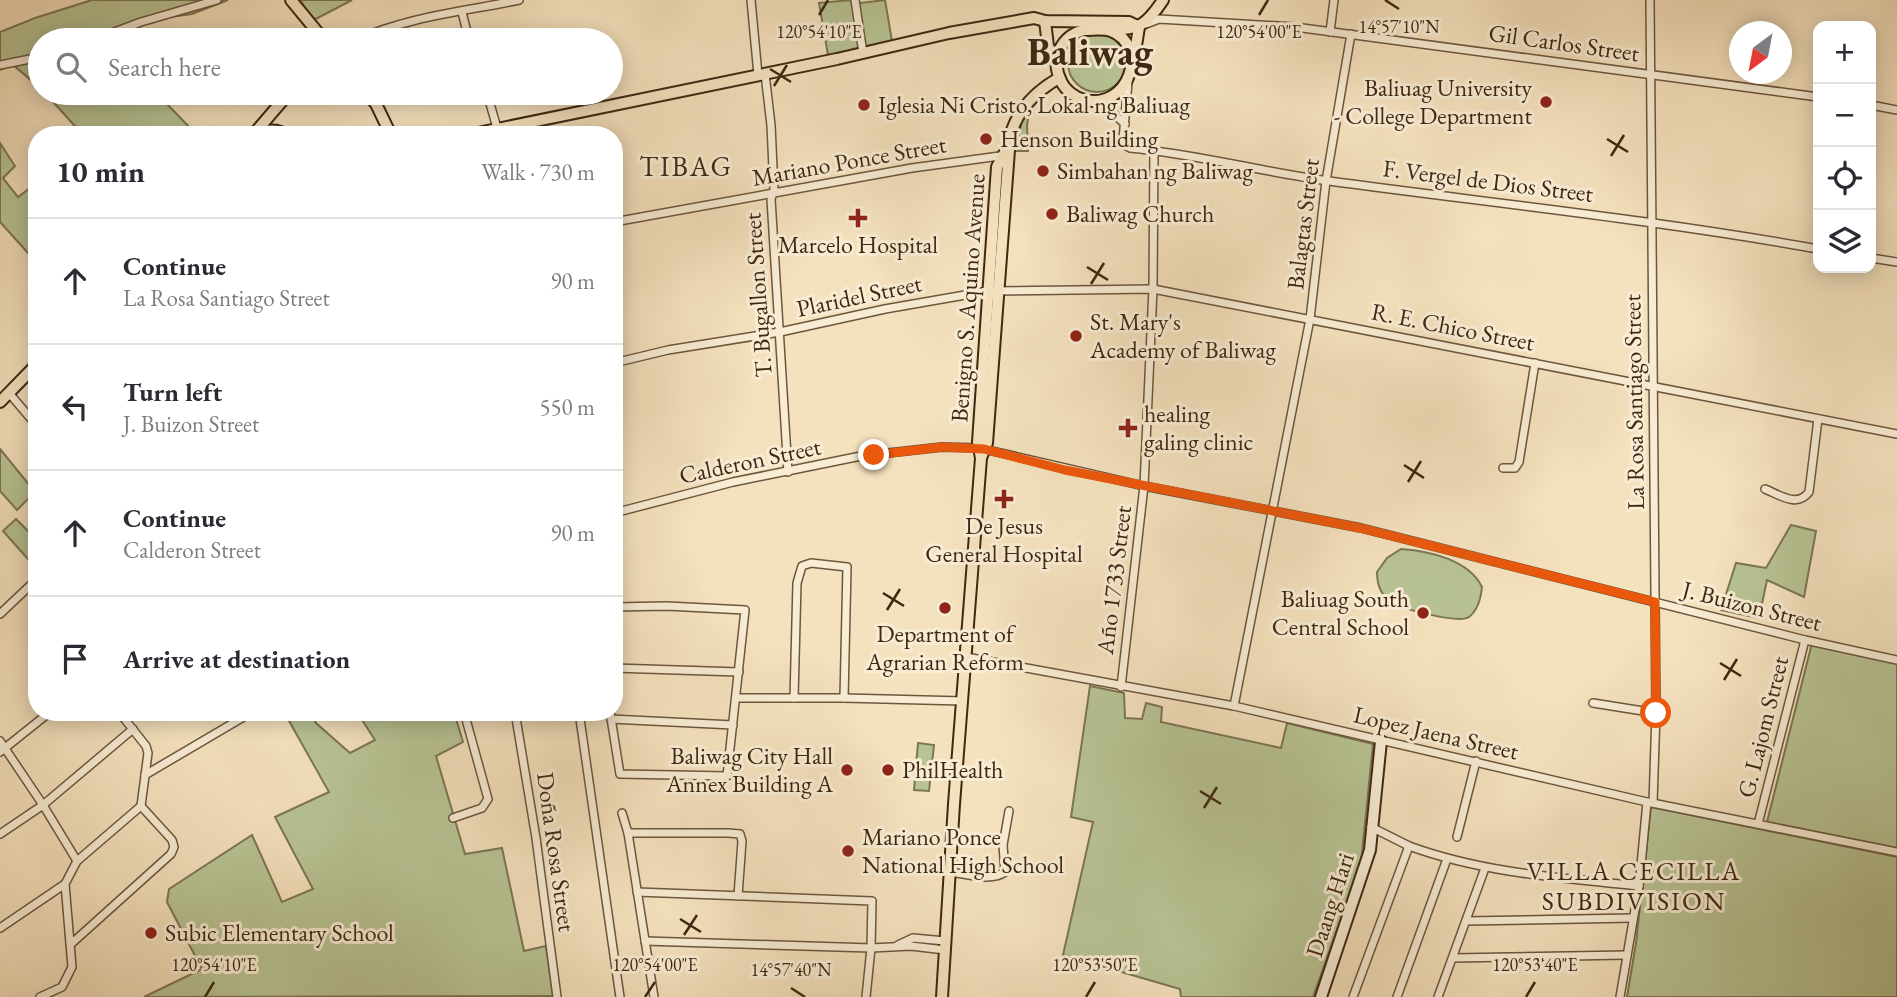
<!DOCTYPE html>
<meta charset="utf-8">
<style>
body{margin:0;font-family:"EB Garamond",serif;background:#f7f7f7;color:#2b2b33}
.controls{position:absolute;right:21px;top:21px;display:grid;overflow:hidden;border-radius:14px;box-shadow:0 4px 18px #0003}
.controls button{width:63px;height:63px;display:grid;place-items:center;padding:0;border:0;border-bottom:2px solid #e1e1e2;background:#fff;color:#2b2b33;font:35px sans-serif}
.compass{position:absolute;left:1729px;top:21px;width:63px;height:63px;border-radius:50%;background:#fff;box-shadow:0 4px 18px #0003;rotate:212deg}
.stop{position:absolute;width:21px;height:21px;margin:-16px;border:5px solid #ea580c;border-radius:50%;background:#fff}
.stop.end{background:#ea580c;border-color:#fff;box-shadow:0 2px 7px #0008}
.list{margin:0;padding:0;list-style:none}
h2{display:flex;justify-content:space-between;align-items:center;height:91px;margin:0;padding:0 28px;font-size:30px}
h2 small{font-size:23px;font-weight:400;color:#7c7c81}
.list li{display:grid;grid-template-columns:46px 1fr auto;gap:21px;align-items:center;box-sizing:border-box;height:126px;padding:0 28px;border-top:2px solid #e1e1e2}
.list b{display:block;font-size:26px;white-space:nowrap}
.list p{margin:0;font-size:23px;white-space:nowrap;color:#7c7c81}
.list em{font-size:23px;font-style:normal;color:#7c7c81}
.icon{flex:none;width:38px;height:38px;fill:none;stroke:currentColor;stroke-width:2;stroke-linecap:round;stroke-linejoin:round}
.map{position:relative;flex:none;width:1897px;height:997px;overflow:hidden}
.search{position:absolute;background:#fff;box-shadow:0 4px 18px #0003;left:28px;top:28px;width:595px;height:77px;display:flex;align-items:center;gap:18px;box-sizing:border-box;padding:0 24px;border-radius:38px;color:#7c7c81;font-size:26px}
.panel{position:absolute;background:#fff;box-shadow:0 4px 18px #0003;left:28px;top:126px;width:595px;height:595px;border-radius:28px}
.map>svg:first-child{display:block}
</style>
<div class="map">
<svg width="1897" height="997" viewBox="0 0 1897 997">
<rect width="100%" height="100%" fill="#f4e1bd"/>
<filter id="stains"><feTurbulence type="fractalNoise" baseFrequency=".00286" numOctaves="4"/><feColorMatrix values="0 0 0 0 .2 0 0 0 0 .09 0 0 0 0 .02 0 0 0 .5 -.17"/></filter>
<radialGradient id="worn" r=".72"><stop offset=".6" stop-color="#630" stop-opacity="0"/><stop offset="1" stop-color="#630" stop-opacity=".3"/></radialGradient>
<g fill="#b8c394" stroke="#7b7653" stroke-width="2">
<polygon points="92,0 228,0 192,14 162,18 143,23 126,37 129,40 40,40 40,88 12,64 0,70 0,32 35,18"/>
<polygon points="300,0 352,0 314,20"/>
<polygon points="851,0 852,4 885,0 892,41 828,55 819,3"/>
<circle cx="1097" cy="63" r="29"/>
<polygon points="45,93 172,93 165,102 197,135 83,135"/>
<polygon points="1030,109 1027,125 1028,151 1015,151 1023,116"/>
<polygon points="0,143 15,166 3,178 18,197 34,185 37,188 37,245 28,253 0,222"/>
<polygon points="0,449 35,492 17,510 0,491"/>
<polygon points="16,519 37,540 35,567 3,531"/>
<polygon points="1791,525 1816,531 1804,597 1767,580 1759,618 1721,610 1736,563 1766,568"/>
<path d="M1401,549c29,2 68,11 81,38 -1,10 -4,23 -13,30 -9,7 -69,-8 -79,-16 -10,-7 -13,-18 -13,-29l10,-14z"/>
<polygon points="1812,643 1897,663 1897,848 1767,822"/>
<polygon points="1090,686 1124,693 1125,718 1142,719 1146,703 1162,707 1161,722 1281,748 1287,723 1373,744 1361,863 1313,997 1181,997 1180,989 1063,955 1093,822 1071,817"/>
<polygon points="284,712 310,712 316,723 350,753 375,740 357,712 454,712 463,742 436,756 465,854 502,848 524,951 546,946 553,996 144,997 202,969 167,902 169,889 252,835 282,902 313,889 275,817 329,792"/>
<polygon points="918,743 934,745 929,791 914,790"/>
<polygon points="1651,807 1897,857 1897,997 1627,997 1636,943"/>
</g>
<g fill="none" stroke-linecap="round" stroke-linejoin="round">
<g stroke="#6c563d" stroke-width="10">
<g id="street">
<polyline points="751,0 758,75"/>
<polyline points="855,0 863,53"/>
<polyline points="1650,0 1656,713 1653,803"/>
<polyline points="462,12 469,40"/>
<polyline points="1146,24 1159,19 1295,27 1818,97"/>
<polyline points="1330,32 1334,0"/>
<polyline points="93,40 141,22 217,0"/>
<path d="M357,40c48,-23 110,-29 162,-40"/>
<polyline points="0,65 40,57"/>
<polyline points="765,74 771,125 774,190 771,199 788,472"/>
<path d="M1128,82l-5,58 2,5 5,3c67,6 132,24 199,33 163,22 327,39 489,68"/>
<polyline points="487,93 499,135"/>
<polyline points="1096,102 1106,107 1125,124"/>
<polyline points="1871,105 1897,110"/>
<polyline points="614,222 912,168 1007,155"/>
<polyline points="1871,258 1897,262"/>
<polyline points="614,363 668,350 780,332 885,309 988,291 1153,289 1897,434"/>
<polyline points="9,393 37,426"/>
<polyline points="1503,468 1515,468 1519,462 1535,363"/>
<path d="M1765,489c15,6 32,19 44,3l9,-73"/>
<polyline points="614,513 733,482 861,456 942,447 979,448 1144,486 1361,528 1805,640 1897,660"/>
<polyline points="0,614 37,579"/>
<polyline points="966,657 1234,706 1647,802 1897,852"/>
<polyline points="614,668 739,672"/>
<polyline points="1121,687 1144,486 1153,289 1154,150"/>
<polyline points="736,698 844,698 963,701"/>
<polyline points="794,698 797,583 802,566 811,563 847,567 844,698"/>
<polyline points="1593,703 1656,713"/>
<polyline points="1234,706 1310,319 1326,181 1351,34"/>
<polyline points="515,712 536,838 557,997"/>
<polyline points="579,712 620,997"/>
<polyline points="610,712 620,774 727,776 745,610 667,606 614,607"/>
<polyline points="611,719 733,725"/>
<polyline points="0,741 43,805 77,861"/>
<polyline points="0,752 50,712"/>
<polyline points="145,775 252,712"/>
<polyline points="622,813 628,833 654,997"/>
<polyline points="453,818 482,808 488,799 464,712"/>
<polyline points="1758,824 1805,640"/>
<polyline points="1371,827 1409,846"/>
<polyline points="628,833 728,833 740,834 742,841 738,896"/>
<polyline points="0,834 43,805 133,729"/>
<polyline points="1457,837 1476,761"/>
<path d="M950,872c16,2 42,10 55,0l-2,-27 6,-34"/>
<polyline points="637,892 872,901 871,948 866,997"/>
<polyline points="1466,921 1633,918"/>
<polyline points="0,928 65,884"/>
<polyline points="645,941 871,948 911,946 945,950"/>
<polyline points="71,944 171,854 174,847 172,840 141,806"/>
<polyline points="898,945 913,938 945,941"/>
<polyline points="1453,958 1627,955"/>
<polyline points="40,997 62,987 72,967 65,884 77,861 141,806 148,753 146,746 119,712"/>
<path d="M1353,997l56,-151c74,27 152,32 230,40"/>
<polyline points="1397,997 1447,859"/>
<polyline points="1438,997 1485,868"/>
<polyline points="1620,997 1639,886 1647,802"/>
</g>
</g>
<g stroke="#3e2812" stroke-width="14">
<polyline id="secondary" points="1321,997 1370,850 1381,741"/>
</g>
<g stroke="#3e2812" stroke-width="14">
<g id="primary">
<polyline points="291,0 324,40"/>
<polyline points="1045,21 1048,46 1057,63"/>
<path d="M1084,30c9,0 19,-2 27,1 39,15 18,79 -26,69 -10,-2 -20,-10 -24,-19 -11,-22 0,-45 23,-51z"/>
<path d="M1110,30c30,0 37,-6 53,-30"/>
<polyline points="1131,59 1135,52 1139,27"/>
<polyline points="367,93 376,104 391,135"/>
<polyline points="253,135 289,93"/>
<path d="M254,135c12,-5 22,-7 33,0"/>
<polyline points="468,135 837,59 949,33 1034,18 1045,21 1129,22 1139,27"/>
<polyline points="0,402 37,364"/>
<path d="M981,458l6,-15 23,-306c7,-27 26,-46 49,-59"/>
<polyline points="942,997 954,804 981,458 978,442 997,167 1010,143"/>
</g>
</g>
<use href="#street" stroke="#f8ecd4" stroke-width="7"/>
<use href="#secondary" stroke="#f8ecd4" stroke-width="10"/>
<use href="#primary" stroke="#f4e1bd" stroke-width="10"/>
</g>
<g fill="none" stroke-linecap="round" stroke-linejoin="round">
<polyline stroke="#ea580c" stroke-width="9" points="874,455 942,447 984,449 1065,470 1360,528 1655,602 1656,713"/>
</g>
<path fill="none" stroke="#3e2812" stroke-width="2.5" d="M1385,0l14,9M819,15l9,-15M1259,15l9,-15M770,69l21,13M774,86l13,-21M1607,139l21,13M1611,156l13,-21M1087,267l21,13M1091,284l13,-21M1404,465l20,13M1408,482l13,-21M883,593l21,13M887,610l13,-21M1720,663l21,13M1724,680l13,-21M1200,791l21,13M1204,808l13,-21M680,919l21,13M684,935l13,-20M791,988l14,9M205,997l9,-15M645,997l10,-15M1086,997l9,-15M1526,997l9,-15"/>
<g fill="#8f2418" stroke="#f8ecd4" stroke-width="2.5">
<circle cx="1546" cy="102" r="7"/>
<circle cx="864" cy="105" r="7"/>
<circle cx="986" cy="139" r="7"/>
<circle cx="1043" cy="171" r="7"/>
<circle cx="1052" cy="214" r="7"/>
<path d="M854.5 207.5h7v7h7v7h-7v7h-7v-7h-7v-7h7z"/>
<circle cx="1076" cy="336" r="7"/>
<path d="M1124.5 417.5h7v7h7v7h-7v7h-7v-7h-7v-7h7z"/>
<path d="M1000.5 488.5h7v7h7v7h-7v7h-7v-7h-7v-7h7z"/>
<circle cx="945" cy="608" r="7"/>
<circle cx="1423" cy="613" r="7"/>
<circle cx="847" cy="770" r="7"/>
<circle cx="888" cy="770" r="7"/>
<circle cx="848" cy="851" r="7"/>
<circle cx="151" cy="933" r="7"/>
</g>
<g text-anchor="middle" stroke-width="6" stroke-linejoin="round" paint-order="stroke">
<g font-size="24" fill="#3e2812" stroke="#f8ecd4">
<text transform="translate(1564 43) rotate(8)" y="8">Gil Carlos Street</text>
<text transform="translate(849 161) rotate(-10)" y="8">Mariano Ponce Street</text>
<text transform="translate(1488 181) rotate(7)" y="8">F. Vergel de Dios Street</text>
<text transform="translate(1303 224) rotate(-83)" y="8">Balagtas Street</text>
<text transform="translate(758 295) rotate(-94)" y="8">T. Bugallon Street</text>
<text transform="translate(859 296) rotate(-12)" y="8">Plaridel Street</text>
<text transform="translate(968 298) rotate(-86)" y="8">Benigno S. Aquino Avenue</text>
<text transform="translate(1453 327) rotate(11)" y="8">R. E. Chico Street</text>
<text transform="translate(1634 402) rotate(-91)" y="8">La Rosa Santiago Street</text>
<text transform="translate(750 461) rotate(-12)" y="8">Calderon Street</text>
<text transform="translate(1114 580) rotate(-83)" y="8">Año 1733 Street</text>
<text transform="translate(1752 606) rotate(14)" y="8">J. Buizon Street</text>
<text transform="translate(1763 727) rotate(-76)" y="8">G. Lajom Street</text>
<text transform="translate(1436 733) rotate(13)" y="8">Lopez Jaena Street</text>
<text transform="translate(556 852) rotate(82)" y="8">Doña Rosa Street</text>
<text transform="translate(1330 905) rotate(-72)" y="8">Daang Hari</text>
</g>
<g font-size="24" fill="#3e2812" stroke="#f8ecd4" text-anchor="start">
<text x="1532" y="96" text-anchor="end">Baliuag University<tspan x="1532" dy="28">- College Department</tspan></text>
<text x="878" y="113">Iglesia Ni Cristo, Lokal ng Baliuag</text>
<text x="1000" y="147">Henson Building</text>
<text x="1057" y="179">Simbahan ng Baliwag</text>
<text x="1066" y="222">Baliwag Church</text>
<text x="858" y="253" text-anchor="middle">Marcelo Hospital</text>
<text x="1090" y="330">St. Mary's<tspan x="1090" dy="28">Academy of Baliwag</tspan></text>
<text x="1144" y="422">healing<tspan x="1144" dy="28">galing clinic</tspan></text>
<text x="1004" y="534" text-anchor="middle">De Jesus<tspan x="1004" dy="28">General Hospital</tspan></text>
<text x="1409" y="607" text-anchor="end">Baliuag South<tspan x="1409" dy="28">Central School</tspan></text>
<text x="945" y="642" text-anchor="middle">Department of<tspan x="945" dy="28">Agrarian Reform</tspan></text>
<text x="833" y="764" text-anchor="end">Baliwag City Hall<tspan x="833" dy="28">Annex Building A</tspan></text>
<text x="902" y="778">PhilHealth</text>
<text x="862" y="845">Mariano Ponce<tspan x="862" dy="28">National High School</tspan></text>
<text x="165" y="941">Subic Elementary School</text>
</g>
<g font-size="26" letter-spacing="2" fill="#3e2812" stroke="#f8ecd4">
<text x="1634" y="880">VILLA CECILLA<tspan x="1634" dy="30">SUBDIVISION</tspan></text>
</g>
<g font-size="28" letter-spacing="2" fill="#3e2812" stroke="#f8ecd4">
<text x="686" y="176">TIBAG</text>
</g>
<g font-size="38" font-weight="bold" fill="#3e2812" stroke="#f8ecd4">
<text x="1090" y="65">Baliwag</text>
</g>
</g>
<g font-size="18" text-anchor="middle" fill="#3e2812" stroke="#f8ecd4" stroke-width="6" stroke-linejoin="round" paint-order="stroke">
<text x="1399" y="33">14°57'10"N</text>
<text x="819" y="38">120°54'10"E</text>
<text x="1259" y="38">120°54'00"E</text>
<text x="214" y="971">120°54'10"E</text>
<text x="655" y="971">120°54'00"E</text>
<text x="1095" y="971">120°53'50"E</text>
<text x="1535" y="971">120°53'40"E</text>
<text x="791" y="976">14°57'40"N</text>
</g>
<rect width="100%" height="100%" filter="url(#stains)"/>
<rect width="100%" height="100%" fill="url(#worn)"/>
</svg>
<div class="controls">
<button>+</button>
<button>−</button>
<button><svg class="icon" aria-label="locate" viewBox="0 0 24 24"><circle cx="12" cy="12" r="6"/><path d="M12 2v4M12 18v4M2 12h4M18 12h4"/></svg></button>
<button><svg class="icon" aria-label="layers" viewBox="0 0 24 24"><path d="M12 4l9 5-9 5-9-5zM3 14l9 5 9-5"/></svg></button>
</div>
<svg class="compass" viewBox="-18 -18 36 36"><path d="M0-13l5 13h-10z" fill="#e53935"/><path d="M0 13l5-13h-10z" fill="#7c7c81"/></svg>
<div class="stop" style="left:1656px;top:713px"></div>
<div class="stop end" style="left:874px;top:455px"></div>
<div class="search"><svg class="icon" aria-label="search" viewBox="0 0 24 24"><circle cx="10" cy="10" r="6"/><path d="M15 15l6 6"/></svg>Search here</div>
<section class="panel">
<h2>10 min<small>Walk · 730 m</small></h2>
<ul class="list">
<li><svg class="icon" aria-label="ahead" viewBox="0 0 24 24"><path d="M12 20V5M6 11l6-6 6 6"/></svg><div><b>Continue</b><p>La Rosa Santiago Street</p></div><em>90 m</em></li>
<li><svg class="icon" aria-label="left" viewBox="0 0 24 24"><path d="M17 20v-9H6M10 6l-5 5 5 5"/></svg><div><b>Turn left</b><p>J. Buizon Street</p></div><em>550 m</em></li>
<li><svg class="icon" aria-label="ahead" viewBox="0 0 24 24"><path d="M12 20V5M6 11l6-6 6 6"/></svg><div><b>Continue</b><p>Calderon Street</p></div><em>90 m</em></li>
<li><svg class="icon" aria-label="arrive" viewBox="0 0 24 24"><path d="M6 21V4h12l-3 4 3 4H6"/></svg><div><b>Arrive at destination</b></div></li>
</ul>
</section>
</div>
